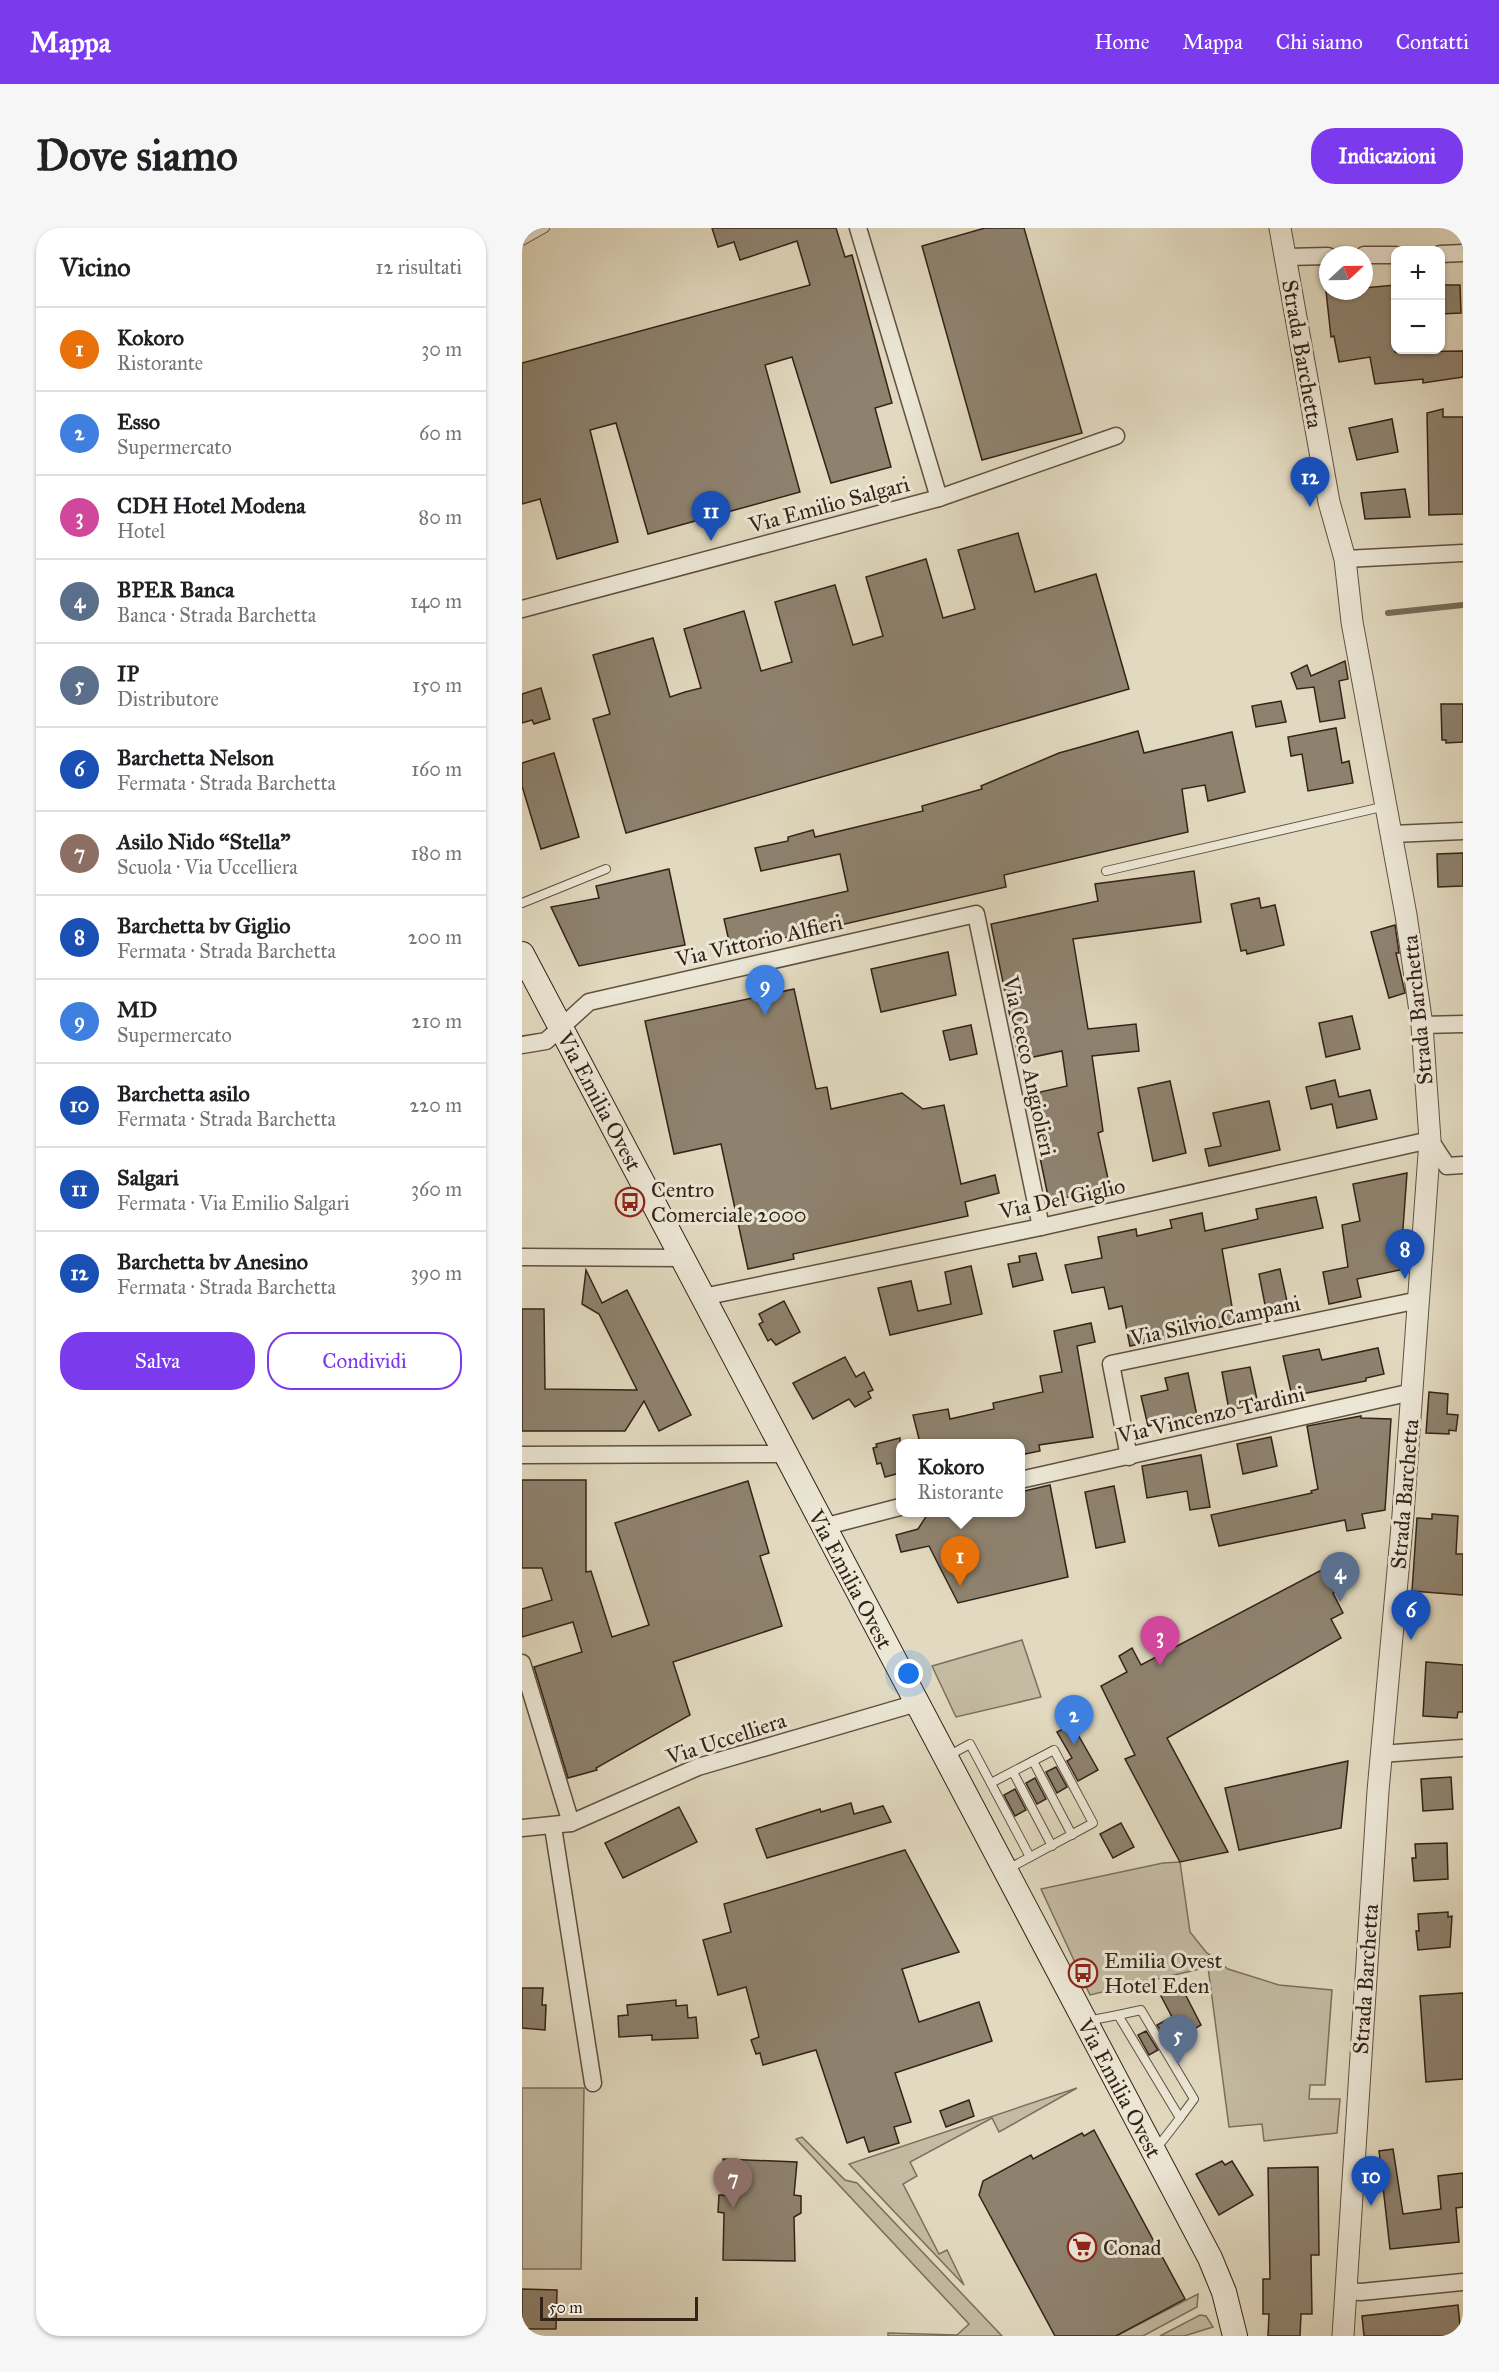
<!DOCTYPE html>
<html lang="it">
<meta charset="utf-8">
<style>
body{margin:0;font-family:"IM FELL Great Primer",serif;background:#f6f6f6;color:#202124}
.controls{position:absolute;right:18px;top:18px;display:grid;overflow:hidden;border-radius:12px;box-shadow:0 2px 4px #0004}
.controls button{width:54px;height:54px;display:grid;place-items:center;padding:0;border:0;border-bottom:2px solid #e0e0e0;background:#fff;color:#202124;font:30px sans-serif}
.compass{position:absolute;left:797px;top:18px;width:54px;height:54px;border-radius:50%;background:#fff;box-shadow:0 2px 4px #0004;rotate:68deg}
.scale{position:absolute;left:18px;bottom:15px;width:158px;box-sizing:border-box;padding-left:6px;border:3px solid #342317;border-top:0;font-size:16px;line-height:21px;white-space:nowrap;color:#342317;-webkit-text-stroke:4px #ece7d6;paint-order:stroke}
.you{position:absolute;left:387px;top:1446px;width:21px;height:21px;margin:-15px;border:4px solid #fff;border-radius:50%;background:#1a73e8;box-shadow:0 0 0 9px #1a73e833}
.badge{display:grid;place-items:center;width:39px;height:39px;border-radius:50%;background:#7c3aed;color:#fff;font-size:20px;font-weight:700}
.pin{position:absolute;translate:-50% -50px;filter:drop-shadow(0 2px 3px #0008)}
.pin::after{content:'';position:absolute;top:32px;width:21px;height:18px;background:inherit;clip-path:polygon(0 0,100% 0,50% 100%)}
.popup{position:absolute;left:374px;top:1211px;width:129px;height:78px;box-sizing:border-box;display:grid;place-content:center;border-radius:12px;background:#fff;filter:drop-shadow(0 2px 4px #0005);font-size:20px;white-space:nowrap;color:#757577}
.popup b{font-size:22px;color:#202124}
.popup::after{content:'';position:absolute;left:50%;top:100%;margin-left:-12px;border:12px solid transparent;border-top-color:#fff}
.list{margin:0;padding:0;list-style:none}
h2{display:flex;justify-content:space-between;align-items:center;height:78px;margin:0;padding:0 24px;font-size:26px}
h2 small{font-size:20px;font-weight:400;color:#757577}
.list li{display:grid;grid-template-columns:39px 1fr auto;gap:18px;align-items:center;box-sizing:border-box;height:84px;padding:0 24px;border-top:2px solid #e0e0e0}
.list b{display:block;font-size:22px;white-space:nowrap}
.list p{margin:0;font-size:20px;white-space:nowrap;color:#757577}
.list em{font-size:20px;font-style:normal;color:#757577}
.actions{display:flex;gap:12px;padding:18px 24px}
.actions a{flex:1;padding:14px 0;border:2px solid #7c3aed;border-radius:24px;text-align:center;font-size:21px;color:#7c3aed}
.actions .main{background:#7c3aed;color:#fff}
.map{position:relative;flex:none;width:941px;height:2108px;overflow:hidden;border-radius:24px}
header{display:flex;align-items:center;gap:36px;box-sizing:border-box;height:84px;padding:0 30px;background:#7c3aed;color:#fff}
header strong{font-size:28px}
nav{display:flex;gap:33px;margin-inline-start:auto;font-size:21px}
.intro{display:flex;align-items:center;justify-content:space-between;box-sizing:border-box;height:144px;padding:0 36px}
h1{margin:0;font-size:42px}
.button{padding:15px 27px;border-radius:24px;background:#7c3aed;color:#fff;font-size:21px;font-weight:700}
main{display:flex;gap:36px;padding:0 36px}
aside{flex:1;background:#fff;border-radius:24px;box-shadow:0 2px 4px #0004}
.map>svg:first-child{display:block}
</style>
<header>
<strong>Mappa</strong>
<nav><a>Home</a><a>Mappa</a><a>Chi siamo</a><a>Contatti</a></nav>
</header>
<div class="intro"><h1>Dove siamo</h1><a class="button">Indicazioni</a></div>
<main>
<aside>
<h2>Vicino<small>12 risultati</small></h2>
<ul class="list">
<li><span class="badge" style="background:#e8710a">1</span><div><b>Kokoro</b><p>Ristorante</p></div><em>30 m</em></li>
<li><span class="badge" style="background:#3f7fe0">2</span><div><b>Esso</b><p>Supermercato</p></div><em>60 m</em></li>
<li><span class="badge" style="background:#d1479c">3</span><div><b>CDH Hotel Modena</b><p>Hotel</p></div><em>80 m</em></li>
<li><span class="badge" style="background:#5c6f8a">4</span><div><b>BPER Banca</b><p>Banca · Strada Barchetta</p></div><em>140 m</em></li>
<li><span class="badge" style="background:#5c6f8a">5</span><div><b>IP</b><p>Distributore</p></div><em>150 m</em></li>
<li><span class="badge" style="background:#1a4fb4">6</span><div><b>Barchetta Nelson</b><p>Fermata · Strada Barchetta</p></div><em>160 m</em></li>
<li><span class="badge" style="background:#8d6e63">7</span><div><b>Asilo Nido “Stella”</b><p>Scuola · Via Uccelliera</p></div><em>180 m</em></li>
<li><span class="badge" style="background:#1a4fb4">8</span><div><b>Barchetta bv Giglio</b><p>Fermata · Strada Barchetta</p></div><em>200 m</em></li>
<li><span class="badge" style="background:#3f7fe0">9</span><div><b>MD</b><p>Supermercato</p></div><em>210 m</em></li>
<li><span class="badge" style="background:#1a4fb4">10</span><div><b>Barchetta asilo</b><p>Fermata · Strada Barchetta</p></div><em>220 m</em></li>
<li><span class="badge" style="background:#1a4fb4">11</span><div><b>Salgari</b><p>Fermata · Via Emilio Salgari</p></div><em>360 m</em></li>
<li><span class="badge" style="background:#1a4fb4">12</span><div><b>Barchetta bv Anesino</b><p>Fermata · Strada Barchetta</p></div><em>390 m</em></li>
</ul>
<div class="actions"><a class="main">Salva</a><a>Condividi</a></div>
</aside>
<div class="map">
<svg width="941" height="2108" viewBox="0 0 941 2108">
<rect width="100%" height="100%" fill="#e2dac0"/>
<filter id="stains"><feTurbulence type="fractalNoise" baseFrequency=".00333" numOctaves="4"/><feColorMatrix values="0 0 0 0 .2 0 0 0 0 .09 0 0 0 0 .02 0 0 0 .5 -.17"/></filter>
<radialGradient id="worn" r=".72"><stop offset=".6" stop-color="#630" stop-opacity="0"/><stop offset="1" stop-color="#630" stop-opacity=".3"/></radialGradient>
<g fill="#c4bba3" stroke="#7c6f5d" stroke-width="1.5">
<polygon points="500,1412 519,1469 434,1489 410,1438"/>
<polygon points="658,1634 668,1704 684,1724 706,1741 757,1757 810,1762 803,1857 788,1857 787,1871 818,1871 815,1905 742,1913 740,1896 707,1899 686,1739 568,1767 519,1661 641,1635"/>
<polygon points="0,1860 62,1860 59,2041 0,2041"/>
<polygon points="555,1860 477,1904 470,1890 388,1934 395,1948 381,1956 417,2026 425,2022 442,2057 327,1936"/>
<polygon points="280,1909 323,1952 335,1955 480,2108 366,2108 366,2105 435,2107 447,2096 274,1911"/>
<polygon points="676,2066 675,2079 621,2108 594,2108"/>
<polygon points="678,2087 684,2088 691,2099 662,2108 638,2108"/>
</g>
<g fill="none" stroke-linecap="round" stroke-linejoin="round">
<polyline stroke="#796c5a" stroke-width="6" points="866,385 941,377"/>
</g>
<g fill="#8e826f" stroke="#342317" stroke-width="1.5">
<polygon points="190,0 314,0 323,29 330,27 370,175 353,180 369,239 309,255 270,129 243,137 278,264 126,306 94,195 68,202 96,314 35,331 18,271 0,276 0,135 288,57 275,13 218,32 212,14 196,19"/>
<polygon points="463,0 502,0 560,205 460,232 400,18"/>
<polygon points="873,57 873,124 941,123 941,149 901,155 901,151 853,156 848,129 817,134 812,108 809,109 804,63 842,63 842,60"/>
<polygon points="918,57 938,57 939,85 918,86"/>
<polygon points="921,181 921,189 941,189 941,286 907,287 905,185"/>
<polygon points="870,191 876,224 835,232 827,200"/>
<polygon points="883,261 888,289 843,291 839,265"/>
<polygon points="496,305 513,364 574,346 607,461 104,605 71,491 88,486 71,427 131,410 148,469 163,464 179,460 162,401 222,383 239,443 270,434 253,374 313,357 331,417 361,408 344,349 404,331 421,390 453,381 436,322"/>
<polygon points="823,433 826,451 817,453 823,490 798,494 792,459 775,461 769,445 785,437 789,448"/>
<polygon points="19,460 28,491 12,496 10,492 0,495 0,466"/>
<polygon points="759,473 764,494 734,499 730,478"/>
<polygon points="919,476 941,476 941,514 924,515 924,512 920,512"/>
<polygon points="814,500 820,535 827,533 831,555 786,563 780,526 769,528 766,509"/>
<polygon points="616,503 622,525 710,504 723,564 686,573 683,557 660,561 666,604 482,647 484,659 209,722 202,691 326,663 318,626 239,643 233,620 266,613 266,609 291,602 293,609 401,583 400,578 460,561 459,558 537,525"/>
<polygon points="32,525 57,609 19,621 0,558 0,535"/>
<polygon points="941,625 941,658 916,659 915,626"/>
<polygon points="147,641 163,717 57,738 29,679 77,670 74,658"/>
<polygon points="672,643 679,694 551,711 566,801 614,796 617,823 570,828 581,903 576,905 588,960 527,973 505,867 545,858 540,823 497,832 469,696 576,673 573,656"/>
<polygon points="737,670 739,680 753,677 762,717 725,726 724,722 719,723 709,676"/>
<polygon points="873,697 877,725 874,725 883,765 867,770 849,704"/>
<polygon points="426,724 434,767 359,784 349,741"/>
<polygon points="272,761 294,861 305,859 309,881 380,865 401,881 422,877 439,956 473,947 477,965 443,974 446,988 271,1026 272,1031 226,1041 199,916 152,926 123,793"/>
<polygon points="830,788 838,821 804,829 797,795"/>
<polygon points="449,797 455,826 428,832 421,803"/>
<polygon points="813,852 817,869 848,862 855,891 815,900 810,876 789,881 784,859"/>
<polygon points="648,853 664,925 631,933 616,860"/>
<polygon points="747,873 758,922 687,938 683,921 699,918 691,885"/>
<polygon points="885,945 878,1042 835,1051 839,1069 807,1076 801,1044 826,1039 820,997 838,993 831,956"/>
<polygon points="794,969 801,1000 700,1021 713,1096 608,1118 600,1078 587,1081 582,1059 550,1065 543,1037 580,1030 576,1009 614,1001 615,1008 650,1000 648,992 680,985 683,1003 736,991 734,981"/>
<polygon points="514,1025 521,1052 491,1059 486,1036 498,1034 497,1028"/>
<polygon points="449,1038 460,1086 368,1107 356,1060 389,1053 396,1083 429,1076 423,1044"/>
<polygon points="758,1041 766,1078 744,1082 737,1046"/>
<polygon points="64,1042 80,1075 105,1062 169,1187 137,1203 122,1173 103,1203 0,1203 0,1081 22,1081 23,1161 115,1162 77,1086 60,1076"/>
<polygon points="262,1073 278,1104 254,1117 249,1111 246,1113 237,1096 241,1094 237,1086"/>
<polygon points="569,1095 573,1114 555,1118 571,1209 517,1217 518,1223 498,1227 498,1215 398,1215 391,1187 426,1181 428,1191 472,1181 471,1175 521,1164 518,1148 540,1144 532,1103"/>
<polygon points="856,1120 862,1146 844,1150 844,1153 770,1168 761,1128 797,1121 800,1132"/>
<polygon points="323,1129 334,1149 342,1144 351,1162 346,1164 349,1170 333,1179 327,1171 291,1191 271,1155"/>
<polygon points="728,1139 736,1176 707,1182 700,1144"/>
<polygon points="666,1145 675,1188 626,1198 619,1168 646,1162 643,1150"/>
<polygon points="907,1164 926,1166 925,1186 936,1187 934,1203 927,1202 927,1206 904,1205"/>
<polygon points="839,1188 839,1190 869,1191 863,1282 840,1286 843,1300 825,1303 823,1292 697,1318 689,1287 790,1265 789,1263 796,1261 785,1198"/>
<polygon points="749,1209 755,1238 721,1246 715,1216"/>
<polygon points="378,1210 378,1245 363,1249 359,1235 355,1236 351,1220 355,1219 354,1216"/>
<polygon points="679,1227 688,1279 668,1282 665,1263 625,1270 620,1238"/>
<polygon points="0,1252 64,1252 64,1344 69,1343 90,1409 127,1397 93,1295 226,1253 247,1325 238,1328 260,1398 151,1434 168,1487 74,1540 75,1542 46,1550 12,1439 60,1424 51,1394 0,1409 0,1381 30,1372 20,1340 0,1340"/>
<polygon points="528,1257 546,1349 436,1375 407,1318 379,1324 374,1307 396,1301 407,1284 498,1284 498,1264"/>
<polygon points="592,1258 603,1314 574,1320 563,1264"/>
<polygon points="910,1286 936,1288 934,1326 941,1326 941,1367 890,1363 895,1290 910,1291"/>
<polygon points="811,1336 823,1359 811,1365 821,1385 809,1391 819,1410 645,1510 706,1624 658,1634 603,1531 613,1527 579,1458 605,1444 597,1428 610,1420 619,1437"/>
<polygon points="904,1434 941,1437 941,1484 936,1484 935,1490 901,1488"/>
<polygon points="550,1496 576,1542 556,1553 545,1533 550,1530 535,1504"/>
<polygon points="826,1533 819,1600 717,1622 703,1560"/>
<polygon points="534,1539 545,1559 535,1565 524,1544"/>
<polygon points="929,1549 931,1581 901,1583 899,1551"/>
<polygon points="513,1550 524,1571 515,1576 504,1555"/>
<polygon points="493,1561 504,1582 493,1588 482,1567"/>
<polygon points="329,1575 332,1586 361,1578 369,1594 245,1630 234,1601 298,1581 299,1584"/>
<polygon points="157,1579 175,1614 101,1650 83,1615"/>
<polygon points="599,1595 612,1619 591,1630 578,1606"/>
<polygon points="925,1615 926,1651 892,1653 890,1630 894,1630 893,1616"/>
<polygon points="383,1622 437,1724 380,1741 397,1794 457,1774 470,1813 373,1845 389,1894 372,1899 377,1915 347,1924 342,1909 325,1915 294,1822 241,1837 238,1825 234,1826 229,1812 237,1809 224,1759 196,1767 181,1712 209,1704 202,1676"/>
<polygon points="926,1684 926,1689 930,1688 928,1719 896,1722 894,1703 897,1703 896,1686"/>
<polygon points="659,1758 679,1797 647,1816 635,1797 650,1789 639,1768"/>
<polygon points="0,1760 21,1760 20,1777 24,1777 23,1802 0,1800"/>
<polygon points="941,1765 941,1851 904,1854 898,1768"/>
<polygon points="154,1772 154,1778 165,1777 166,1790 174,1789 176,1810 130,1812 130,1807 97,1809 96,1788 106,1787 105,1777"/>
<polygon points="624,1803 636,1822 627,1827 616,1807"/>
<polygon points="447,1872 452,1888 424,1899 418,1883"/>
<polygon points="572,1902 663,2071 594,2108 533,2108 457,1967 461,1953 509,1927 511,1931 560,1905 562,1908"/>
<polygon points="871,1921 881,1986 919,1981 916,1948 941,1945 941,1979 934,1980 937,2014 868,2021 857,1923"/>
<polygon points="201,1931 275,1934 272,1967 279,1968 279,1985 272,1989 273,2033 201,2032 202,1985 196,1984 197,1967 204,1967"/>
<polygon points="700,1933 703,1937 710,1933 731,1967 697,1987 674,1946"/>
<polygon points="796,1939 797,2027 789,2027 790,2086 779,2086 778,2108 746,2108 747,2086 741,2086 741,2051 748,2051 746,1940"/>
<polygon points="0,2061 35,2062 34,2101 0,2101"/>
<polygon points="936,2077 939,2108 842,2108 840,2088"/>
</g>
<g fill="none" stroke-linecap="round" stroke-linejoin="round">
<g stroke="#605141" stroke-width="10">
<g id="service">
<polyline points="0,13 23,0"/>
<polyline points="584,643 864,578"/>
<polyline points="0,675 84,641"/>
<polyline points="424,1529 448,1516 508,1629"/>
<polyline points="511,1533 550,1607"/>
<polyline points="491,1544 530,1618"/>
<polyline points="469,1555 532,1522 571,1595 484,1642"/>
<polyline points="596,1787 619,1782 672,1871 658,1890"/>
<polyline points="565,1793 596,1787 658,1890 634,1921"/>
</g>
</g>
<g stroke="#605141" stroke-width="19">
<g id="minor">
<polyline points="336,0 417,270"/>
<polyline points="918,26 941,25"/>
<polyline points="842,27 874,27"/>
<polyline points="764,29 806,28"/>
<polyline points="823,331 941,325"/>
<polyline points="0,381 417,270 594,208"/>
<polyline points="870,606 941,603"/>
<polyline points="900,797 941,796"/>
<polyline points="0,817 24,813 67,774 454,686 519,999"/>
<polyline points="0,1029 160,1030"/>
<polyline points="181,1069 519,999 908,912 925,938 941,937"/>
<polyline points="0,1227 264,1226"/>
<polyline points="607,1229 589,1136 897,1072"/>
<polyline points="498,1252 890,1164"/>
<polyline points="301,1299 378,1279"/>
<polyline points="0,1435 49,1595"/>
<polyline points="859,1526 941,1520"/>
<polyline points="31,1599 71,1855"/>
<polyline points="0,1600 49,1595 176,1539 395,1475"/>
<polyline points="824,2063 839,2064 941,2054"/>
</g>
</g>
<g stroke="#605141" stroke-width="23">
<polyline id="tertiary" points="758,0 807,274 823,331 830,394 884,687 900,797 908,912 881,1287 856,1563 821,2108"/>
</g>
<g stroke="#342317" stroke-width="26">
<polyline id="secondary" points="0,726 688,2030 702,2064 713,2108"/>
</g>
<use href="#service" stroke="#ece7d6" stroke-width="8"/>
<use href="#minor" stroke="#ece7d6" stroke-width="16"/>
<use href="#tertiary" stroke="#ece7d6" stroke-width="21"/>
<use href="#secondary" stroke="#ece7d6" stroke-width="24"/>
</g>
<defs>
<g id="bus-ring" transform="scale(1.5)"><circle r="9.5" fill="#ece7d6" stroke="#8f2418" stroke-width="1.5"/><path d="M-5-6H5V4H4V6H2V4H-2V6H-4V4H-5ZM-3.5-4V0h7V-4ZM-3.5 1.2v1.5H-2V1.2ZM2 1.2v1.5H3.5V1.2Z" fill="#8f2418"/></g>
<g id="supermarket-ring" transform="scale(1.5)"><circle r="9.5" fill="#ece7d6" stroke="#8f2418" stroke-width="1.5"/><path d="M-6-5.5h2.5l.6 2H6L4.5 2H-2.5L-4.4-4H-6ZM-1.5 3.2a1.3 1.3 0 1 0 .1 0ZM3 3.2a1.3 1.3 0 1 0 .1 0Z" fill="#8f2418"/></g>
</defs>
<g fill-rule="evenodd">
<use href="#bus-ring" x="108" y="974"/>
<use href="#bus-ring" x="561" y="1745"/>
<use href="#supermarket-ring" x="560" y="2019"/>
</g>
<g text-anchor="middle" stroke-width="6" stroke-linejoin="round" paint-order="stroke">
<g font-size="22" fill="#342317" stroke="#ece7d6">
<text transform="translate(781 126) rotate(80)" y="8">Strada Barchetta</text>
<text transform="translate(307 276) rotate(-15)" y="8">Via Emilio Salgari</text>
<text transform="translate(237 712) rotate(-13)" y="8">Via Vittorio Alfieri</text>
<text transform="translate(895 782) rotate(-96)" y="8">Strada Barchetta</text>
<text transform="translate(508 838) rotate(78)" y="8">Via Cecco Angiolieri</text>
<text transform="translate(78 873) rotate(62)" y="8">Via Emilia Ovest</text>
<text transform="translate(540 970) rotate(-12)" y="8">Via Del Giglio</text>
<text transform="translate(693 1092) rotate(-12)" y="8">Via Silvio Campani</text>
<text transform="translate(689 1186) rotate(-13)" y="8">Via Vincenzo Tardini</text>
<text transform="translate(882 1266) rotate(-85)" y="8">Strada Barchetta</text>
<text transform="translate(329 1351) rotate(62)" y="8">Via Emilia Ovest</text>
<text transform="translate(204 1510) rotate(-18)" y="8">Via Uccelliera</text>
<text transform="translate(843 1751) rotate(-86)" y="8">Strada Barchetta</text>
<text transform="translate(598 1860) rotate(62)" y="8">Via Emilia Ovest</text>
</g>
<g font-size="22" fill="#342317" stroke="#ece7d6" text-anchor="start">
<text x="129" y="969">Centro<tspan x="129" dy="25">Comerciale 2000</tspan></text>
<text x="582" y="1740">Emilia Ovest<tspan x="582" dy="25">Hotel Eden</tspan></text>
<text x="581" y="2027">Conad</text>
</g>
</g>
<rect width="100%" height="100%" filter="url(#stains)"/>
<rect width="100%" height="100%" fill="url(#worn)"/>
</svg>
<div class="controls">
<button>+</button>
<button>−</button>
</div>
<svg class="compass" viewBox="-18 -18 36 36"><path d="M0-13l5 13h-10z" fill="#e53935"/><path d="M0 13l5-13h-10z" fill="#757577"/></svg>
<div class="scale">50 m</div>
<div class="you"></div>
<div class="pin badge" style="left:438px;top:1358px;background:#e8710a">1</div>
<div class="popup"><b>Kokoro</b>Ristorante</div>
<div class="pin badge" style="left:552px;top:1517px;background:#3f7fe0">2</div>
<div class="pin badge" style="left:638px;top:1438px;background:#d1479c">3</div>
<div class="pin badge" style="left:818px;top:1374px;background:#5c6f8a">4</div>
<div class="pin badge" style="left:656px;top:1837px;background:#5c6f8a">5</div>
<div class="pin badge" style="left:889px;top:1412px;background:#1a4fb4">6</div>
<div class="pin badge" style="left:211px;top:1980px;background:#8d6e63">7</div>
<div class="pin badge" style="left:883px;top:1051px;background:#1a4fb4">8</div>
<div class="pin badge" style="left:243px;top:787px;background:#3f7fe0">9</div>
<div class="pin badge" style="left:849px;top:1978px;background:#1a4fb4">10</div>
<div class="pin badge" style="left:189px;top:313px;background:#1a4fb4">11</div>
<div class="pin badge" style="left:788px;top:279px;background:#1a4fb4">12</div>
</div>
</main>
